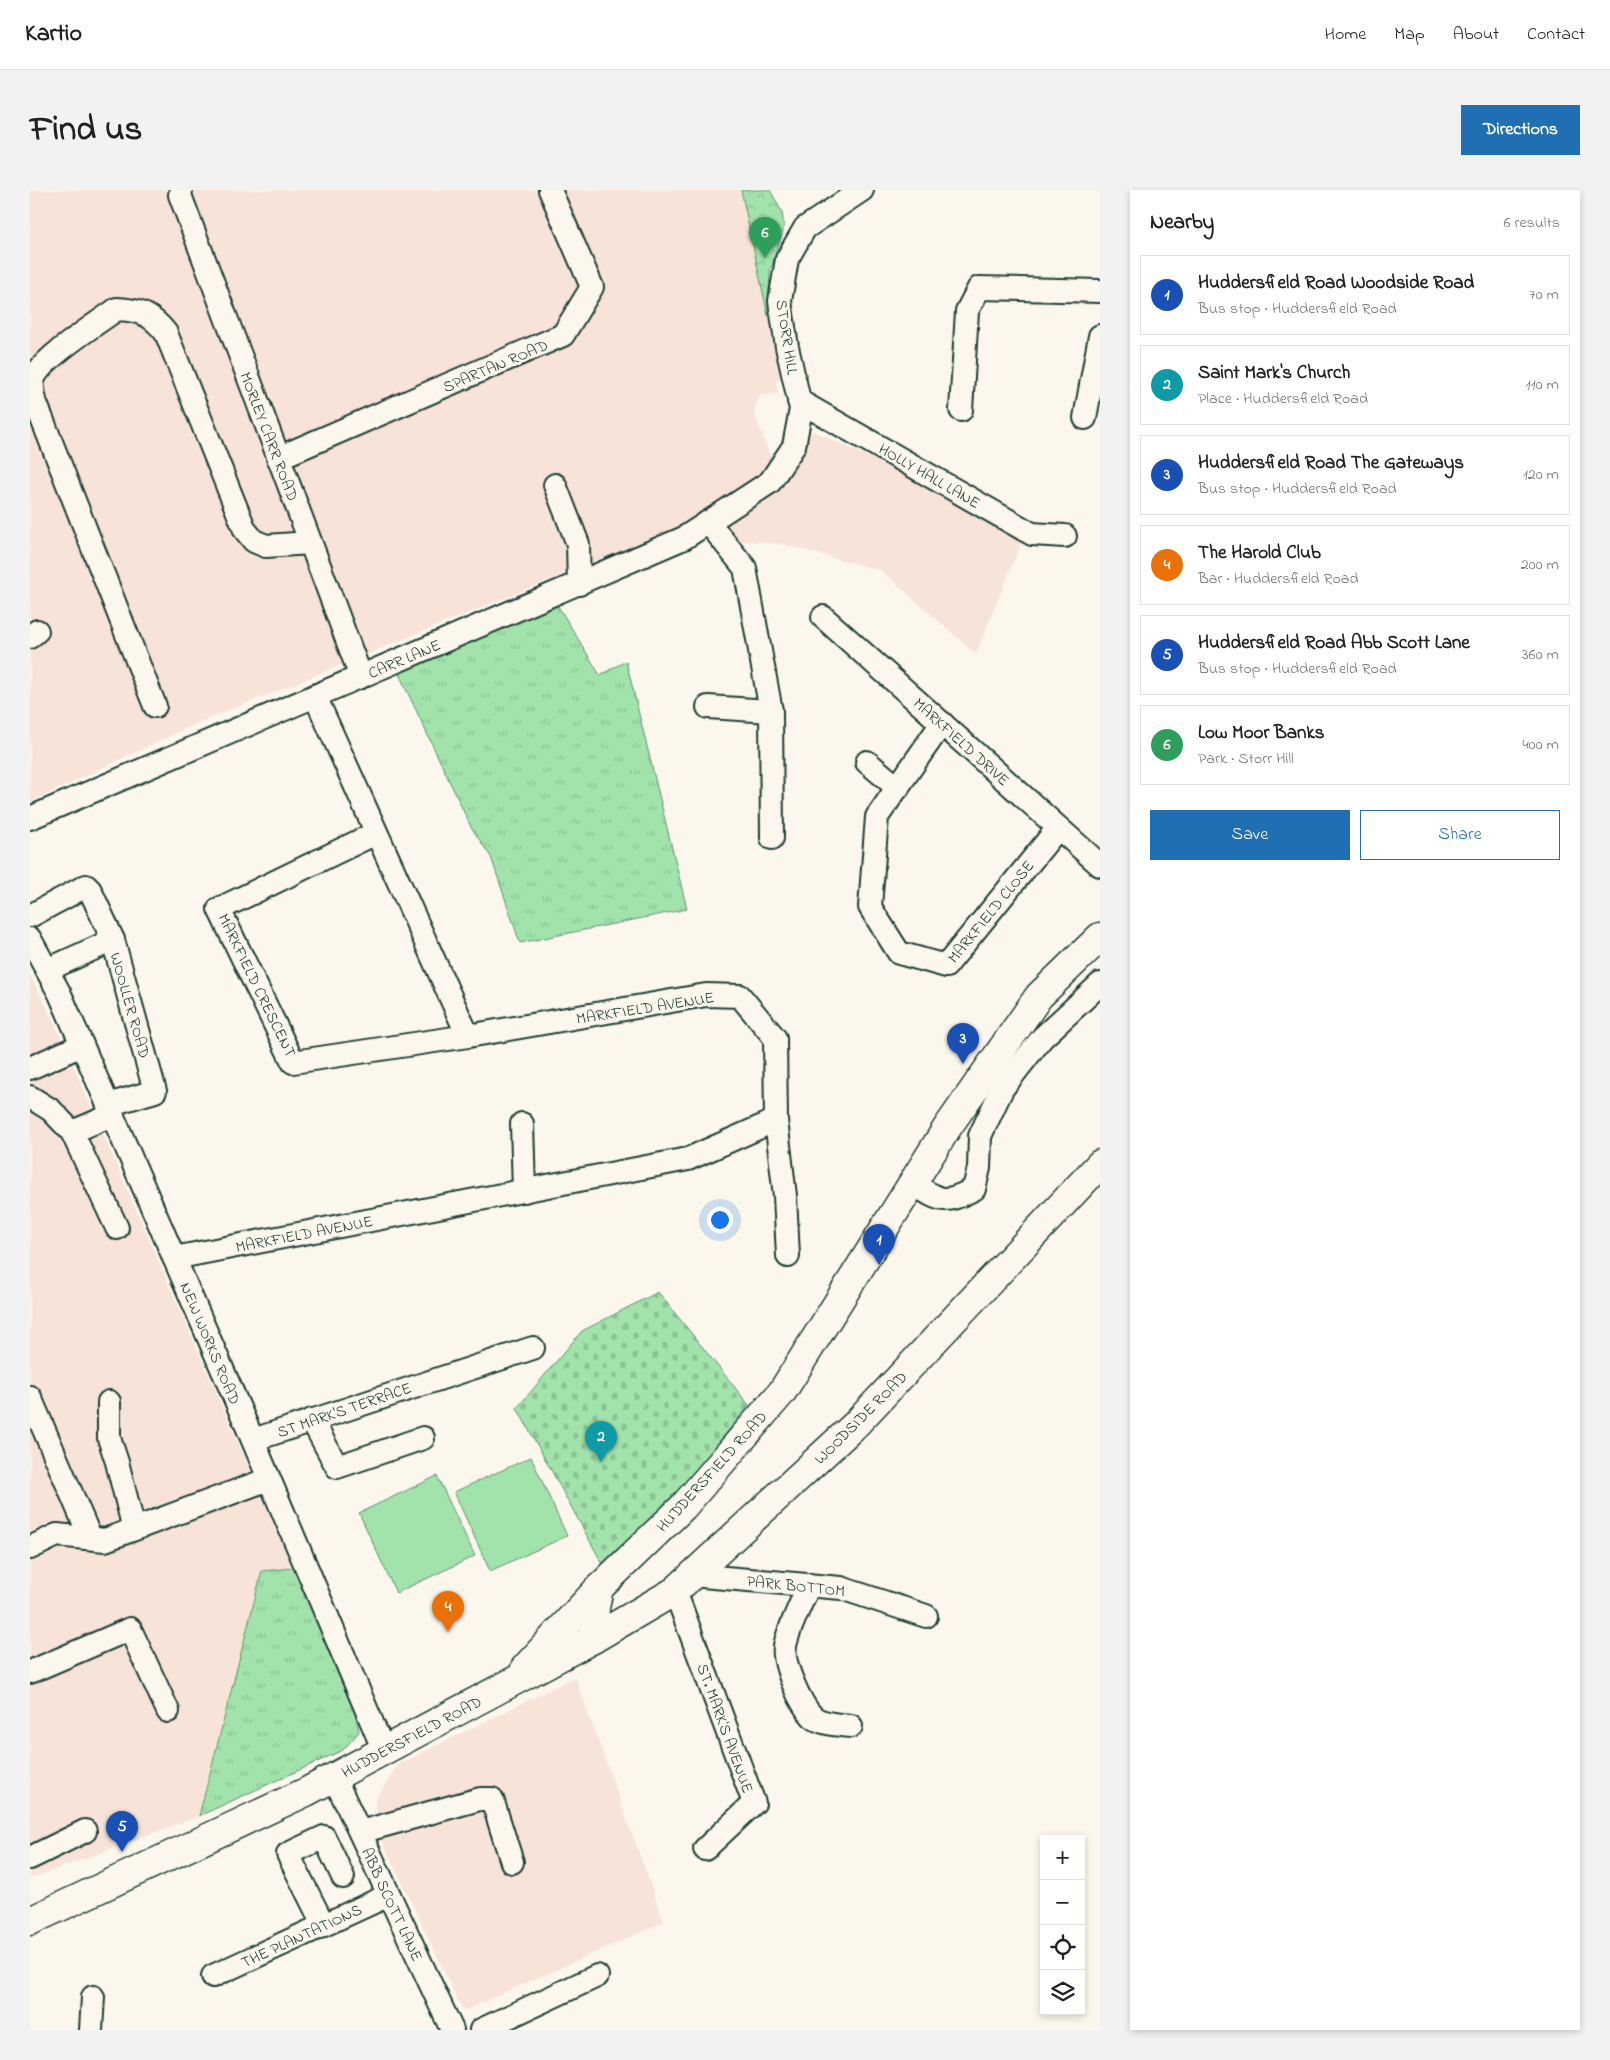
<!DOCTYPE html>
<meta charset="utf-8">
<style>
body{margin:0;font-family:"Indie Flower",sans-serif;background:#f2f2f2;color:#202124}
.controls{position:absolute;right:15px;bottom:15px;display:grid;overflow:hidden;border-radius:0px;box-shadow:0 2px 8px #0003}
.controls button{width:45px;height:45px;display:grid;place-items:center;padding:0;border:0;border-bottom:1px solid #e0e0e0;background:#fff;color:#202124;font:25px sans-serif}
.you{position:absolute;left:689px;top:1029px;width:18px;height:18px;margin:-12px;border:4px solid #fff;border-radius:50%;background:#1a73e8;box-shadow:0 0 0 8px #1a73e833}
.badge{display:grid;place-items:center;width:32px;height:32px;border-radius:50%;background:#1f6fb2;color:#fff;font-size:16px;font-weight:700}
.pin{position:absolute;translate:-50% -41px;filter:drop-shadow(0 1px 2px #0008)}
.pin::after{content:'';position:absolute;top:26px;width:18px;height:15px;background:inherit;clip-path:polygon(0 0,100% 0,50% 100%)}
.list{margin:0;padding:0;list-style:none}
h2{display:flex;justify-content:space-between;align-items:center;height:65px;margin:0;padding:0 20px;font-size:21px}
h2 small{font-size:16px;font-weight:400;color:#757577}
.list li{display:grid;grid-template-columns:32px 1fr auto;gap:15px;align-items:center;box-sizing:border-box;height:80px;margin:0 10px 10px;padding:0 10px;border:1px solid #e0e0e0;border-radius:0px}
.list b{display:block;font-size:19px;white-space:nowrap}
.list p{margin:0;font-size:16px;white-space:nowrap;color:#757577}
.list em{font-size:16px;font-style:normal;color:#757577}
.actions{display:flex;gap:10px;padding:15px 20px}
.actions a{flex:1;padding:11px 0;border:1px solid #1f6fb2;border-radius:0px;text-align:center;font-size:18px;color:#1f6fb2}
.actions .main{background:#1f6fb2;color:#fff}
.icon{flex:none;width:28px;height:28px;fill:none;stroke:currentColor;stroke-width:2;stroke-linecap:round;stroke-linejoin:round}
.map{position:relative;flex:none;width:1070px;height:1840px;overflow:hidden;border-radius:0px}
header{display:flex;align-items:center;gap:30px;box-sizing:border-box;height:70px;padding:0 25px;background:#fff;border-bottom:1px solid #e0e0e0}
header strong{font-size:24px}
nav{display:flex;gap:28px;margin-inline-start:auto;font-size:18px}
.intro{display:flex;align-items:center;justify-content:space-between;box-sizing:border-box;height:120px;padding:0 30px}
h1{margin:0;font-size:35px}
.button{padding:12px 22px;border-radius:0px;background:#1f6fb2;color:#fff;font-size:18px;font-weight:700}
main{display:flex;gap:30px;padding:0 30px}
aside{flex:1;background:#fff;border-radius:0px;box-shadow:0 2px 8px #0003}
.map>svg:first-child{display:block}
</style>
<header>
<strong>Kartio</strong>
<nav><a>Home</a><a>Map</a><a>About</a><a>Contact</a></nav>
</header>
<div class="intro"><h1>Find us</h1><a class="button">Directions</a></div>
<main>
<div class="map">
<svg width="1070" height="1840" viewBox="0 0 1070 1840">
<defs>
<pattern id="grass-tufts" width="24" height="20" patternUnits="userSpaceOnUse" patternTransform="scale(1.25)"><rect width="24" height="20" fill="#a2e2ab"/><path d="M3 7l-1-3M5 7V3M7 7l1-3M15 17l-1-3M17 17v-4M19 17l1-3" fill="none" stroke="#8bc394"/></pattern>
<pattern id="cemetery-stones" width="16" height="16" patternUnits="userSpaceOnUse" patternTransform="scale(1.25)"><rect width="16" height="16" fill="#a2e2ab"/><path d="M2 7V4a2 2 0 0 1 4 0v3zM10 15v-3a2 2 0 0 1 4 0v3z" fill="#8bc394"/></pattern>
<pattern id="park-crowns" width="20" height="18" patternUnits="userSpaceOnUse" patternTransform="scale(1.25)"><rect width="20" height="18" fill="#a2e2ab"/><path d="M2 6a3 3 0 1 1 6 0M12 15a3 3 0 1 1 6 0" fill="none" stroke="#8bc394"/></pattern>
</defs>
<rect width="100%" height="100%" fill="#fbf7ec"/>
<filter id="ink" filterUnits="userSpaceOnUse"><feTurbulence type="fractalNoise" baseFrequency=".02" numOctaves="2"/><feDisplacementMap in="SourceGraphic" scale="10" xChannelSelector="R" yChannelSelector="G"/><feConvolveMatrix kernelMatrix="1 2 1 2 8 2 1 2 1" color-interpolation-filters="sRGB"/></filter>
<g filter="url(#ink)">
<g fill="#f7e3d7">
<polygon points="0,0 711,0 738,126 759,187 746,190 748,203 729,206 724,222 740,266 760,278 783,241 997,339 946,464 852,381 752,354 690,349 669,329 161,536 0,612"/>
<polygon points="0,785 23,830 263,1378 232,1382 169,1626 0,1689"/>
<polygon points="545,1487 634,1732 433,1821 348,1642 345,1610 368,1575"/>
</g>
<g fill="url(#grass-tufts)" stroke="#609070">
<polygon points="528,416 570,485 596,471 657,719 490,753 461,667 441,637 369,484"/>
<polygon points="263,1378 323,1509 329,1542 313,1560 169,1626 232,1381"/>
</g>
<polygon fill="url(#cemetery-stones)" stroke="#609070" points="628,1102 719,1215 642,1310 572,1373 487,1218 552,1141"/>
<polygon fill="url(#park-crowns)" stroke="#609070" points="711,0 740,0 752,22 754,38 740,81 738,126"/>
<g fill="#a2e2ab" stroke="#609070">
<polygon points="501,1267 537,1346 460,1381 424,1302"/>
<polygon points="407,1286 445,1366 366,1403 329,1323"/>
</g>
<g fill="none" stroke-linecap="round" stroke-linejoin="round">
<g stroke="#1f3d34" stroke-width="26">
<g id="minor">
<polyline points="151,0 150,5 331,487"/>
<polyline points="769,211 1002,344 1035,346"/>
<polyline points="931,220 937,121 949,98 1070,101"/>
<polyline points="1055,228 1070,146"/>
<polyline points="248,268 533,145 562,97 520,0"/>
<polyline points="525,295 548,354 549,394"/>
<polyline points="678,332 715,378 741,521 742,648"/>
<polyline points="793,427 1070,675"/>
<polyline points="0,447 7,441"/>
<path d="M125,516l-120,-305c-1,-7 -4,-16 -1,-23 7,-19 65,-56 83,-69 23,1 35,6 49,24l79,197 9,11 12,5 44,-3"/>
<polyline points="678,517 741,521"/>
<polyline points="912,533 847,627 840,717 869,763 916,776 1028,638"/>
<polyline points="837,572 868,598"/>
<polyline points="0,628 654,348 740,292 764,256 771,219 757,157 750,111 757,69 775,38 832,0"/>
<polyline points="346,643 189,719 263,872 438,846"/>
<polyline points="0,726 56,696 60,700 83,750"/>
<polyline points="0,749 30,804 216,1234 354,1561"/>
<polyline points="17,780 83,750 125,901 78,915"/>
<polyline points="0,878 52,855"/>
<polyline points="0,907 21,920 42,942"/>
<polyline points="82,925 42,942 87,1038"/>
<polyline points="746,930 755,1006 758,1066"/>
<polyline points="492,934 494,1001"/>
<path d="M882,993c28,18 31,22 62,6l5,-21 1,-32 22,-47 40,-51 58,-54"/>
<polyline points="144,1068 658,969 746,930 745,848 710,806 676,805 438,846 285,506"/>
<polyline points="0,1207 60,1347"/>
<polyline points="79,1212 79,1248 87,1272 104,1339"/>
<polyline points="282,1230 307,1277 393,1248"/>
<polyline points="223,1250 503,1158"/>
<polyline points="0,1358 27,1345 75,1350 239,1289"/>
<polyline points="661,1385 811,1398 896,1426"/>
<path d="M779,1395c-7,17 -21,44 -24,61 -3,18 16,59 28,71 9,7 26,8 38,9"/>
<polyline points="645,1401 724,1613 675,1659"/>
<polyline points="0,1482 100,1439 138,1521"/>
<polyline points="304,1587 422,1840"/>
<polyline points="330,1642 450,1609 462,1609 482,1672"/>
<polyline points="0,1668 55,1641"/>
<polyline points="293,1734 258,1664 294,1647 313,1687"/>
<polyline points="183,1786 359,1705"/>
<polyline points="61,1840 63,1807"/>
<polyline points="451,1840 567,1786"/>
</g>
</g>
<g stroke="#1f3d34" stroke-width="31">
<g id="major">
<polyline points="563,1449 565,1418 569,1398 653,1317 752,1202 917,938 1009,806 1070,747"/>
<polyline points="495,1478 569,1398"/>
<polyline points="0,1731 276,1602 563,1449 645,1401 825,1235 1070,974"/>
</g>
</g>
<use href="#minor" stroke="#fbf7ec" stroke-width="22"/>
<use href="#major" stroke="#fbf7ec" stroke-width="28"/>
</g>
</g>
<g text-anchor="middle" stroke-width="5" stroke-linejoin="round" paint-order="stroke">
<g font-size="16" fill="#1f3d34" stroke="#fbf7ec">
<text transform="translate(758 147) rotate(81)" y="6">STORR HILL</text>
<text transform="translate(465 175) rotate(-23)" y="6">SPARTAN ROAD</text>
<text transform="translate(240 246) rotate(69)" y="6">MORLEY CARR ROAD</text>
<text transform="translate(900 285) rotate(30)" y="6">HOLLY HALL LANE</text>
<text transform="translate(374 468) rotate(-23)" y="6">CARR LANE</text>
<text transform="translate(932 551) rotate(42)" y="6">MARKFIELD DRIVE</text>
<text transform="translate(960 721) rotate(-51)" y="6">MARKFIELD CLOSE</text>
<text transform="translate(228 795) rotate(64)" y="6">MARKFIELD CRESCENT</text>
<text transform="translate(101 815) rotate(74)" y="6">WOOLLER ROAD</text>
<text transform="translate(615 817) rotate(-9)" y="6">MARKFIELD AVENUE</text>
<text transform="translate(274 1043) rotate(-11)" y="6">MARKFIELD AVENUE</text>
<text transform="translate(181 1153) rotate(67)" y="6">NEW WORKS ROAD</text>
<text transform="translate(314 1219) rotate(-19)" y="6">ST MARK'S TERRACE</text>
<text transform="translate(830 1227) rotate(-45)" y="6">WOODSIDE ROAD</text>
<text transform="translate(681 1281) rotate(-48)" y="6">HUDDERSFIELD ROAD</text>
<text transform="translate(766 1395) rotate(6)" y="6">PARK BOTTOM</text>
<text transform="translate(696 1538) rotate(70)" y="6">ST. MARK'S AVENUE</text>
<text transform="translate(381 1546) rotate(-28)" y="6">HUDDERSFIELD ROAD</text>
<text transform="translate(363 1714) rotate(65)" y="6">ABB SCOTT LANE</text>
<text transform="translate(271 1745) rotate(-25)" y="6">THE PLANTATIONS</text>
</g>
</g>
</svg>
<div class="controls">
<button>+</button>
<button>−</button>
<button><svg class="icon" aria-label="locate" viewBox="0 0 24 24"><circle cx="12" cy="12" r="6"/><path d="M12 2v4M12 18v4M2 12h4M18 12h4"/></svg></button>
<button><svg class="icon" aria-label="layers" viewBox="0 0 24 24"><path d="M12 4l9 5-9 5-9-5zM3 14l9 5 9-5"/></svg></button>
</div>
<div class="you"></div>
<div class="pin badge" style="left:849px;top:1075px;background:#1a4fb4">1</div>
<div class="pin badge" style="left:571px;top:1272px;background:#0f9aa8">2</div>
<div class="pin badge" style="left:933px;top:874px;background:#1a4fb4">3</div>
<div class="pin badge" style="left:418px;top:1442px;background:#e8710a">4</div>
<div class="pin badge" style="left:92px;top:1662px;background:#1a4fb4">5</div>
<div class="pin badge" style="left:735px;top:68px;background:#2e9e5b">6</div>
</div>
<aside>
<h2>Nearby<small>6 results</small></h2>
<ul class="list">
<li><span class="badge" style="background:#1a4fb4">1</span><div><b>Huddersfield Road Woodside Road</b><p>Bus stop · Huddersfield Road</p></div><em>70 m</em></li>
<li><span class="badge" style="background:#0f9aa8">2</span><div><b>Saint Mark's Church</b><p>Place · Huddersfield Road</p></div><em>110 m</em></li>
<li><span class="badge" style="background:#1a4fb4">3</span><div><b>Huddersfield Road The Gateways</b><p>Bus stop · Huddersfield Road</p></div><em>120 m</em></li>
<li><span class="badge" style="background:#e8710a">4</span><div><b>The Harold Club</b><p>Bar · Huddersfield Road</p></div><em>200 m</em></li>
<li><span class="badge" style="background:#1a4fb4">5</span><div><b>Huddersfield Road Abb Scott Lane</b><p>Bus stop · Huddersfield Road</p></div><em>360 m</em></li>
<li><span class="badge" style="background:#2e9e5b">6</span><div><b>Low Moor Banks</b><p>Park · Storr Hill</p></div><em>400 m</em></li>
</ul>
<div class="actions"><a class="main">Save</a><a>Share</a></div>
</aside>
</main>
